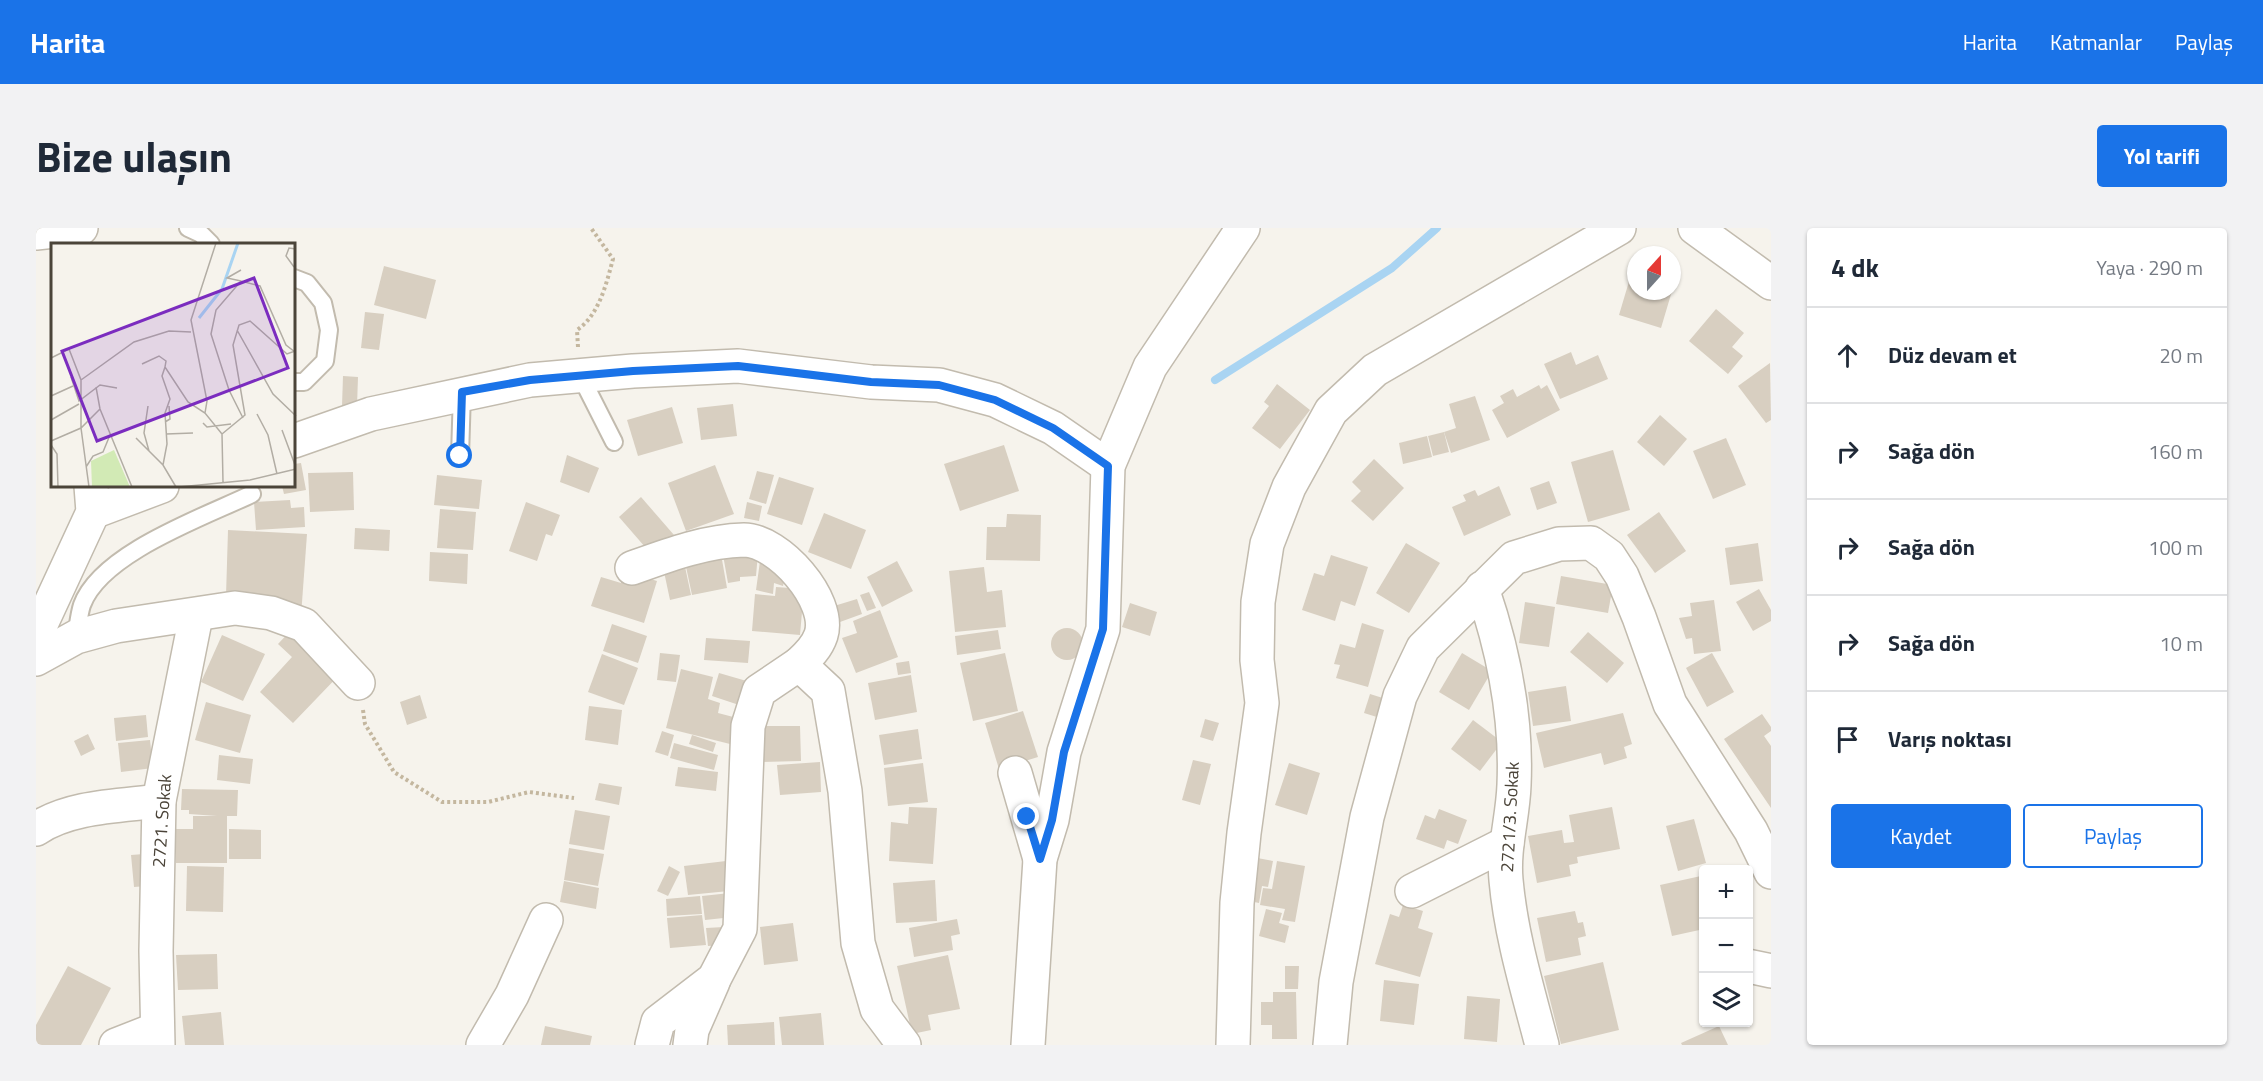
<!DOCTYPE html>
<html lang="tr">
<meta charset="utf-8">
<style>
body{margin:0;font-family:"Titillium Web",sans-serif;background:#f2f2f3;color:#1f2937}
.controls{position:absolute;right:18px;bottom:18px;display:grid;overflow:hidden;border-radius:6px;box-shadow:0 2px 4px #0004}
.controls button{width:54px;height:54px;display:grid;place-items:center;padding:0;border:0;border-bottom:2px solid #e0e1e3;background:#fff;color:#1f2937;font:30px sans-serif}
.compass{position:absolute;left:1591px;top:18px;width:54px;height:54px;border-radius:50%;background:#fff;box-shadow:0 2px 4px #0004;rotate:21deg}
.stop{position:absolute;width:18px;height:18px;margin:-14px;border:4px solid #1a73e8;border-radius:50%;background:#fff}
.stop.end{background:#1a73e8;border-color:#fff;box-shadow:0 2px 6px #0008}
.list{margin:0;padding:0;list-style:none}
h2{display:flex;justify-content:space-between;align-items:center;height:78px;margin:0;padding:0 24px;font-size:26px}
h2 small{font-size:20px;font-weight:400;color:#747a83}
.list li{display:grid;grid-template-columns:39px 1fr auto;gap:18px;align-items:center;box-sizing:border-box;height:96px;padding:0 24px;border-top:2px solid #e0e1e3}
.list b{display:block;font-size:22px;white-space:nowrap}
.list em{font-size:20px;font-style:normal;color:#747a83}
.actions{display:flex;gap:12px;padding:18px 24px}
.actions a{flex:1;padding:14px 0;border:2px solid #1a73e8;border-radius:6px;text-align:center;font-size:21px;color:#1a73e8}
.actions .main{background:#1a73e8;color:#fff}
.icon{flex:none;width:33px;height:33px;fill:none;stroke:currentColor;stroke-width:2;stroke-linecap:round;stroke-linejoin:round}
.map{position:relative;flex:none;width:1735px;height:817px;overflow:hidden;border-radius:6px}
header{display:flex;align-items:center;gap:36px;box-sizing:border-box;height:84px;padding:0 30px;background:#1a73e8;color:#fff}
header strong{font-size:28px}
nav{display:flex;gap:33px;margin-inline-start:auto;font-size:21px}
.intro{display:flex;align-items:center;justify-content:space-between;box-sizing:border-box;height:144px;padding:0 36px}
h1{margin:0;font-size:42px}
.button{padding:15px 27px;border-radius:6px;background:#1a73e8;color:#fff;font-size:21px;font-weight:700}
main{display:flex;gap:36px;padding:0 36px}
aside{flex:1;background:#fff;border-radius:6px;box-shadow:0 2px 4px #0004}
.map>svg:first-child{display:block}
</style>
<header>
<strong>Harita</strong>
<nav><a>Harita</a><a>Katmanlar</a><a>Paylaş</a></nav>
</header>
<div class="intro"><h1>Bize ulaşın</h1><a class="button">Yol tarifi</a></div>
<main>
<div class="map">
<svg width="1735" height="817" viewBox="0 0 1735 817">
<rect width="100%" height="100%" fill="#f6f3ec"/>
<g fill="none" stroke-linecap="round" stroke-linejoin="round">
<polyline stroke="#a9d4f2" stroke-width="8" points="1179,152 1356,40 1401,0"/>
</g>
<g fill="#d8cfc1">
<polygon points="348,38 400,52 390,91 338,77"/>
<polygon points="1597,40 1600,41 1600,63 1636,63 1625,100 1583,87"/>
<polygon points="1680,81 1708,105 1696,119 1707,128 1692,146 1653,113"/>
<polygon points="329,84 348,86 343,122 325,120"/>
<polygon points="1535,124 1540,137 1562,127 1572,151 1524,171 1508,136"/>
<polygon points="1734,135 1735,192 1730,195 1702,158"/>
<polygon points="307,148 322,149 321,178 306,178"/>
<polygon points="1241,156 1274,182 1244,221 1216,200 1233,178 1228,174"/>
<polygon points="1503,157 1505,161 1511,157 1524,182 1471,210 1456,182 1468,175 1464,168 1477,161 1481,169"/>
<polygon points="1439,168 1454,212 1415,225 1408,204 1420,200 1413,176"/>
<polygon points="697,176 701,208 665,212 661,180"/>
<polygon points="636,179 647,215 602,228 591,192"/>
<polygon points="1624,187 1651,211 1628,238 1601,214"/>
<polygon points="1408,204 1413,224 1397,228 1392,208"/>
<polygon points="1391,208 1396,229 1367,236 1363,215"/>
<polygon points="1690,210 1710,257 1677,271 1657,223"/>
<polygon points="968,217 983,263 924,283 908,236"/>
<polygon points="1577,222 1594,282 1552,294 1535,234"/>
<polygon points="531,227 563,240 553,265 524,254"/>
<polygon points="1338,231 1368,260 1337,293 1315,273 1325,263 1316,254"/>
<polygon points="265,235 270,262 248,266 246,258 258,258 258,236"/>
<polygon points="679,237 698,286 650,303 632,255"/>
<polygon points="721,243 738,247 730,276 713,271"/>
<polygon points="317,244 318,282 274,284 272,245"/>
<polygon points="401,247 446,252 443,281 398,277"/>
<polygon points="743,249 778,260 766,297 731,286"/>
<polygon points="1513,253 1521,275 1501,282 1494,260"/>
<polygon points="1463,258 1475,287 1428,308 1416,279 1430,273 1427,267 1439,262 1442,268"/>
<polygon points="605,269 638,307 616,327 583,289"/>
<polygon points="254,272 255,280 268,279 269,299 220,302 218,274"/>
<polygon points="490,274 524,287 516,308 510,306 501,333 473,323"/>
<polygon points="711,274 726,278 723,293 708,290"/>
<polygon points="404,281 440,284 437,322 401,320"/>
<polygon points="1623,284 1650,323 1619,345 1591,307"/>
<polygon points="788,285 830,302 815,341 772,324"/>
<polygon points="971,286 1005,287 1004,333 950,332 951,299 970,299"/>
<polygon points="319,300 354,302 353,323 318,321"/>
<polygon points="192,302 271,306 265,388 190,368"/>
<polygon points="1370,315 1404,335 1373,385 1340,365"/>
<polygon points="1722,315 1727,353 1694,357 1689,320"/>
<polygon points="394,324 432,326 431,356 393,353"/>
<polygon points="722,325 720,348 704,349 704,353 692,355 687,327"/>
<polygon points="685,326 691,360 656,367 649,334"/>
<polygon points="725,326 751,341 747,358 738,355 737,366 720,362"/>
<polygon points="1295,327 1332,339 1319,378 1305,373 1299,393 1266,382 1278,345 1288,348"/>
<polygon points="861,333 877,363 846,379 831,349"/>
<polygon points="648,334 655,367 634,372 627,339"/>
<polygon points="948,339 951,364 966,362 970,399 919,404 913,343"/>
<polygon points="589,343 621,353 608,395 555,378 565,349 585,355"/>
<polygon points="1525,348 1577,357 1572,385 1520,376"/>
<polygon points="740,359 768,361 764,407 716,403 719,366 739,368"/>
<polygon points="1723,361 1735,382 1735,393 1717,403 1700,374"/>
<polygon points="833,364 840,380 831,383 824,367"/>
<polygon points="821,371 826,386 804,394 798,378"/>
<polygon points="1678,372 1685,423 1658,426 1656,410 1650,411 1643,390 1656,388 1654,375"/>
<polygon points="1489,374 1519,379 1513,419 1483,415"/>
<polygon points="1094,375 1121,384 1114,408 1086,399"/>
<polygon points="844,382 862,429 820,445 806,410 821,405 817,393"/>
<polygon points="1326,395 1348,402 1332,459 1300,450 1304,437 1298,436 1304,416 1319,420"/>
<polygon points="576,396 611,408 602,435 567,423"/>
<polygon points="258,399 306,444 257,495 224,464 256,429 242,416"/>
<circle cx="1031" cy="416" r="16"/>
<polygon points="962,402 965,421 921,427 919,408"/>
<polygon points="1552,404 1588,435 1571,455 1534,424"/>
<polygon points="186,407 229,426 207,473 165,454"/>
<polygon points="670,410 714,413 712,435 668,432"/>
<polygon points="624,425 644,427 640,454 621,452"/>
<polygon points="969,425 982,483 937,493 924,435"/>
<polygon points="1426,425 1456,443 1433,482 1403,464"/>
<polygon points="1676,425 1698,464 1671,479 1650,440"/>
<polygon points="566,426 602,440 588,477 552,464"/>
<polygon points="873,433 875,445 862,447 860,435"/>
<polygon points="645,441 677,449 672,471 684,475 682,485 705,491 698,517 630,500"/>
<polygon points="683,445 714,454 706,478 676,468"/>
<polygon points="875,447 881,484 839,492 832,455"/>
<polygon points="1530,458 1535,493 1497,498 1492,464"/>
<polygon points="1334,466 1350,471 1344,490 1328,485"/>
<polygon points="384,467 391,490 371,497 364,474"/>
<polygon points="170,474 215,487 204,525 159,512"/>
<polygon points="553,478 586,482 582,517 549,512"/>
<polygon points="987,483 1002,529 963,541 949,495"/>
<polygon points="1587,485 1596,516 1588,519 1591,530 1568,537 1565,525 1508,540 1500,505"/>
<polygon points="1726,486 1735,499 1735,503 1728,508 1735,518 1735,580 1688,511"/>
<polygon points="110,487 112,509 80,513 78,490"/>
<polygon points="1169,491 1183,495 1177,513 1164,509"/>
<polygon points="1437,492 1466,514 1444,543 1415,521"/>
<polygon points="723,498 764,498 765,533 724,534"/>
<polygon points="882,501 886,531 848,537 843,507"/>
<polygon points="626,503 638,507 632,528 619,524"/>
<polygon points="52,506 59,521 45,528 38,513"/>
<polygon points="656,507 680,515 677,524 653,516"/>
<polygon points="114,512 117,540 85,544 82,515"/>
<polygon points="638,515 682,527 678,542 634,530"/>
<polygon points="183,527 217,531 214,556 181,552"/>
<polygon points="1157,532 1175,536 1164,577 1146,572"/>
<polygon points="784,534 785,564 744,567 741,537"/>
<polygon points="887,535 892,574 852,578 848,540"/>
<polygon points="1253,535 1284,545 1271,587 1239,577"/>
<polygon points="642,539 682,544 680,563 639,558"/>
<polygon points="563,555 586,559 583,577 559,572"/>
<polygon points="146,561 202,562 201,588 191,588 191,635 140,635 140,601 157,601 157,588 181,588 153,586 153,582 145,582"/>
<polygon points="873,579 901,580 897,636 853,633 855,594 872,596"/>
<polygon points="1576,579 1584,621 1541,629 1542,635 1533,637 1535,648 1501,655 1492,608 1526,602 1528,615 1538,614 1533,587"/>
<polygon points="1403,581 1431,592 1422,616 1411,612 1408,621 1380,611 1389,587 1399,591"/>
<polygon points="539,582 574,588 568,622 533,616"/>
<polygon points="1658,591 1670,635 1642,643 1630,598"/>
<polygon points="193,601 225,602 225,631 193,631"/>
<polygon points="533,620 568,626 562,658 528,652"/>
<polygon points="108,626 111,658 98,659 95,627"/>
<polygon points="1216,629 1237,633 1232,659 1226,658 1223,675 1209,672"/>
<polygon points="690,633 693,663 652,667 648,638"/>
<polygon points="1241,633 1269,638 1259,694 1246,692 1249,681 1224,677 1227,660 1236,661"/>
<polygon points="151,638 188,639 187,684 150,683"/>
<polygon points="633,638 644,644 632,668 621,663"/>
<polygon points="1665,648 1668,701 1636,708 1624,657"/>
<polygon points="899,652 901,693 860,695 857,655"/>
<polygon points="528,653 563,660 560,681 524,674"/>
<polygon points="694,665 697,689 669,692 666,668"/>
<polygon points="664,668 666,686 631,688 630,671"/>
<polygon points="1367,677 1387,683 1382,700 1397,705 1384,749 1339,736 1354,686 1363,689"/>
<polygon points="1230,681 1246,685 1243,695 1253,698 1249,715 1223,708"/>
<polygon points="1539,683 1542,695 1547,694 1550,708 1542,710 1545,727 1510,734 1501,690"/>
<polygon points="666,687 670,717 634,720 631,690"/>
<polygon points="921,691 924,706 915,708 917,722 878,729 873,700"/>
<polygon points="757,695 762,733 728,737 724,699"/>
<polygon points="688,699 690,717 672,718 670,700"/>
<polygon points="181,726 182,761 142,762 140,727"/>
<polygon points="912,727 924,781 892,787 895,802 876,806 861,738"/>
<polygon points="1567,734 1583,802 1525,816 1508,748"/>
<polygon points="32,738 75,760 45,817 0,817 0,797"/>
<polygon points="1249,738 1263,738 1262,761 1249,761"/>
<polygon points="1348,752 1383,756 1378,797 1344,793"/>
<polygon points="1237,764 1260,764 1261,811 1236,811 1236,797 1225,797 1225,774 1237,774"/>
<polygon points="1431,768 1464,771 1461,814 1428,811"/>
<polygon points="185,784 188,817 149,817 146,788"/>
<polygon points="785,785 788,817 746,817 743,789"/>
<polygon points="738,794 739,817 692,817 691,797"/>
<polygon points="509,798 556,808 554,817 505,817"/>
<polygon points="1683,798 1692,817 1646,817 1645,815"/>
</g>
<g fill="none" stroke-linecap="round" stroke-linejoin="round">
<g stroke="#c2bbae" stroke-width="20">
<g id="service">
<polyline points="152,0 165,6 175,16"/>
<polyline points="258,50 271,55 287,75 293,102 289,133 268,154 258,154"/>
<polyline points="544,147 578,214"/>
<polyline points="424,228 426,164"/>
<path d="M40,409c2,-11 3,-23 6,-32 19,-52 122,-88 170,-111"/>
</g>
</g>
<g stroke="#c2bbae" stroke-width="36">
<g id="minor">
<polyline points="1659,0 1735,55"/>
<polyline points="0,5 45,0"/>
<polyline points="258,213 335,186 494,152 597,143 702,138 835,154 903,157 959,172 1017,200 1072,238"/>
<polyline points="57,284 126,258"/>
<path d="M596,340c36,-13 73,-27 112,-28 34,0 88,60 77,95 -4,12 -12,20 -22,29"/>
<path d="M1446,360c22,64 35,130 32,197 -1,32 -11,63 -8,95 5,56 22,111 36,165"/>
<polyline points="0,407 57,284 55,258"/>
<polyline points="0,431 40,409 80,398 199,380 235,385 268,397 322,455"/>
<polyline points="979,545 1004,631"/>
<path d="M0,601c34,-23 84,-23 123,-28"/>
<polyline points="1376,663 1471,615"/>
<polyline points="1712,738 1735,743"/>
<polyline points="80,817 121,801"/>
<polyline points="122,817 120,723 123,573 160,388"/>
<polyline points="447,817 476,767 510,692"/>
<polyline points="616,817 622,794 678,751 704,701 712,498 723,463 763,436 792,463 809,563 822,715 841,781 868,817"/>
<polyline points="654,817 656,802 677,754"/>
<polyline points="1197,817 1201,675 1208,605 1226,475 1221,432 1222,374 1231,316 1253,259 1295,183 1339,142 1583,0"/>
<polyline points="1294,817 1300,754 1331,589 1364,468 1387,420 1478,330 1523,316 1555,315 1573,328 1586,348 1603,389 1634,476 1715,603 1735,644"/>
</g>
</g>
<g stroke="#c2bbae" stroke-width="36">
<polyline id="tertiary" points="992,817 1004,631 1016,592 1028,524 1067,401 1072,238 1114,139 1207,0"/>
</g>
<g stroke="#c4b79f" stroke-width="4" stroke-dasharray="3 3" stroke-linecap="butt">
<path d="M542,119l-1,-17c22,-15 29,-45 36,-71l-22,-31"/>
<polyline points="327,482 329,496 358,544 406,574 452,574 493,564 538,570"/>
</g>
<use href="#service" stroke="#fff" stroke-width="16"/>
<use href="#minor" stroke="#fff" stroke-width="33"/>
<use href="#tertiary" stroke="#fff" stroke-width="33"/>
</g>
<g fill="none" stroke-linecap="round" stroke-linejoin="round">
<polyline stroke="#1a73e8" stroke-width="8" points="424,228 426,164 494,152 597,143 702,138 835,154 903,157 959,172 1017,200 1072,238 1067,401 1028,524 1016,592 1004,631 991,589"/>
</g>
<g text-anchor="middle" stroke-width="5" stroke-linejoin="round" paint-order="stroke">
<g font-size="18" fill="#4b4439" stroke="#fff">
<text transform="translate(1474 589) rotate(-87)" y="6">2721/3. Sokak</text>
<text transform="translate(126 593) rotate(-86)" y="6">2721. Sokak</text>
</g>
</g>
<g transform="translate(15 15)">
<rect width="244" height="244" fill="#f6f3ec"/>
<path d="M63,207l16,37h-38l-1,-26z" fill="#d2eab5"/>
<path fill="none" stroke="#a9d4f2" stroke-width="3" d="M148,75l23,-29 16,-46"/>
<path fill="none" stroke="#b2ada4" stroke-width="1.5" d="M243,24l-8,-11 3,-8 7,1M190,38l-14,-3 14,-8M186,87l36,64 23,22M0,115l18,-9 12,31v48l8,59M91,121l17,-8 7,5 -1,6M20,134l8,24 21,-16 17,3M30,137l53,-38 35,-11 22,1M45,144l4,22 32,78M0,153l22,-10M97,163l-4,27 5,18M154,170l2,-12 -16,-81 25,-77M206,171l11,21 9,39M192,175l-14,-28 -18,-56 5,-24 25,-29 19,5 26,59 9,7M0,177l28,-16M114,179l5,-3 -1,-13M152,180l4,4 24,-3M231,187l13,35M115,191l27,-1M171,191l23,-19 -12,-70 6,-20 11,-4 37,33 8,-3M85,195l27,27 13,22M0,198l30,-13 19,-19M0,202l6,9 1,33M112,222l4,-21 -2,-31 5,-14 -8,-23 3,-9 23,35 17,11 17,21 1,48M35,224l7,-11 10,-4 7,-17M128,244l71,-7 46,-11"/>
<path fill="#7b2cbf" fill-opacity="0.15" stroke="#7b2cbf" stroke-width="3" d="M203,35l34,90 -191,73 -35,-90z"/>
<rect width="244" height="244" fill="none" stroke="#4b4439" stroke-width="3"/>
</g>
</svg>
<div class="controls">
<button>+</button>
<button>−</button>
<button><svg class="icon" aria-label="layers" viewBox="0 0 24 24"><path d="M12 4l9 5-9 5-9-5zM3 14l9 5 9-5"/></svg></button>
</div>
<svg class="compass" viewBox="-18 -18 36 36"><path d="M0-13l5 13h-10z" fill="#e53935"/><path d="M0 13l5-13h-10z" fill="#747a83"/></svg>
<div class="stop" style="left:424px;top:228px"></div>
<div class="stop end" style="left:991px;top:589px"></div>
</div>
<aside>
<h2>4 dk<small>Yaya · 290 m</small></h2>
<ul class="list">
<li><svg class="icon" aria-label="ahead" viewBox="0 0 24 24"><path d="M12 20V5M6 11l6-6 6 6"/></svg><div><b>Düz devam et</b></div><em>20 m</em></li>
<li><svg class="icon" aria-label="right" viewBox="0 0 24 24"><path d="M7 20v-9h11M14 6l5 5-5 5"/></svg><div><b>Sağa dön</b></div><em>160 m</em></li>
<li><svg class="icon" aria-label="right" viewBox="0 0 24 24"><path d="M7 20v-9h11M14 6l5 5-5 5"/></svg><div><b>Sağa dön</b></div><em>100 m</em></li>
<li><svg class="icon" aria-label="right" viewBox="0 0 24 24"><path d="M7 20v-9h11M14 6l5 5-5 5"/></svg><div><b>Sağa dön</b></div><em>10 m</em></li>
<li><svg class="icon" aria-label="arrive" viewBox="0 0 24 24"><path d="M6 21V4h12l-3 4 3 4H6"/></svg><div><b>Varış noktası</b></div></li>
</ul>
<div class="actions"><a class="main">Kaydet</a><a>Paylaş</a></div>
</aside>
</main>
